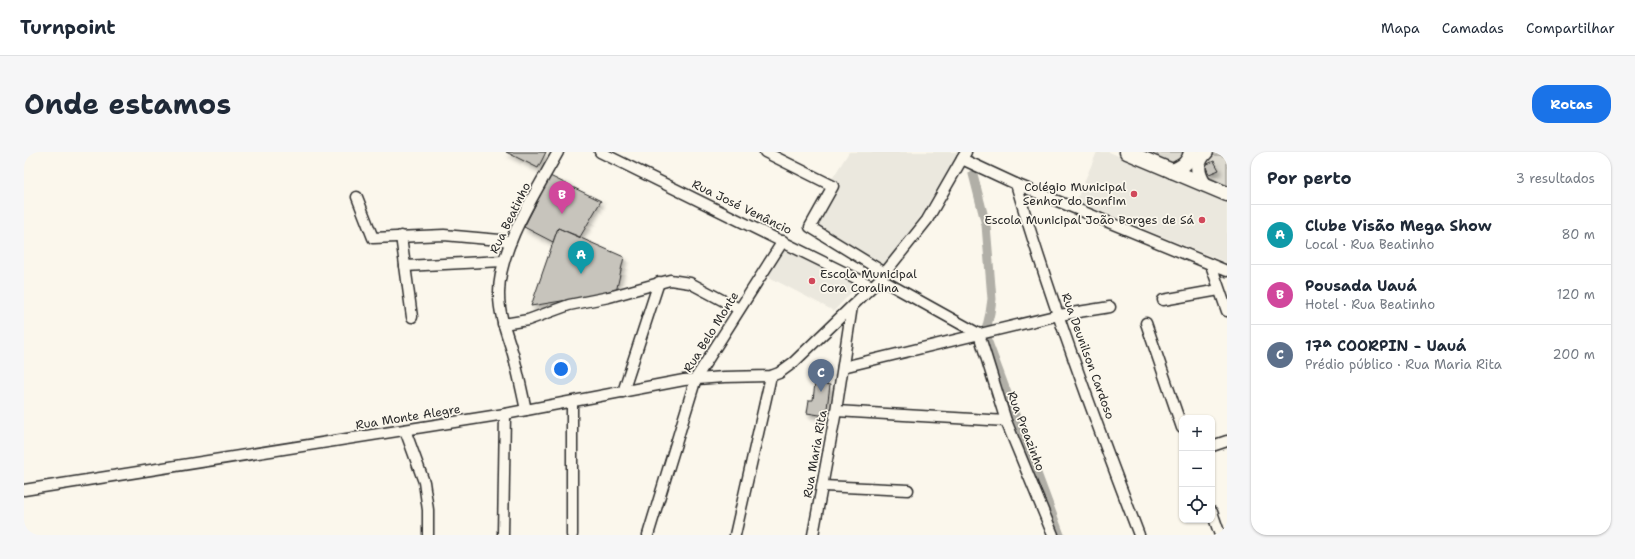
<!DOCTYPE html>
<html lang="pt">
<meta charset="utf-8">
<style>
body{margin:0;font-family:"Shantell Sans",sans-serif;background:#f6f6f7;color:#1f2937}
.controls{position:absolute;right:12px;bottom:12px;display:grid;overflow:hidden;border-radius:8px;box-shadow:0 1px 3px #0004}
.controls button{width:36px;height:36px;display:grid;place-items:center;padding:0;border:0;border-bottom:1px solid #e0e1e3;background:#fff;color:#1f2937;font:20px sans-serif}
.you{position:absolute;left:537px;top:217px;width:14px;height:14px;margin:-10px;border:3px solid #fff;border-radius:50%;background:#1a73e8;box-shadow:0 0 0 6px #1a73e833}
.badge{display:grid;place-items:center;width:26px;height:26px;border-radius:50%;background:#1a73e8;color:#fff;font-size:13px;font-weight:700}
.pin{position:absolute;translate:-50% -33px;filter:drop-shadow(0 1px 2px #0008)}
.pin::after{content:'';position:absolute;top:21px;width:14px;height:12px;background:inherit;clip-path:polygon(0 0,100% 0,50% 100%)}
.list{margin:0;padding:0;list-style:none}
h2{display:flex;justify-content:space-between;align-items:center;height:52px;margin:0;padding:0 16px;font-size:17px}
h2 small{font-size:13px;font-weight:400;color:#747a83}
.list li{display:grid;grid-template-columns:26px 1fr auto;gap:12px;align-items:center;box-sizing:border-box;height:60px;padding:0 16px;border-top:1px solid #e0e1e3}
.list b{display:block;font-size:15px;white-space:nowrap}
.list p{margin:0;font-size:13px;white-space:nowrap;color:#747a83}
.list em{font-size:13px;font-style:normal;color:#747a83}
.icon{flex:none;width:22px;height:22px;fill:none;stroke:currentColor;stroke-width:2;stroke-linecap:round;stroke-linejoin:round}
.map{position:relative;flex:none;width:1203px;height:383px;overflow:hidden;border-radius:16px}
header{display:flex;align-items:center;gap:24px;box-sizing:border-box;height:56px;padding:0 20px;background:#fff;border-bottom:1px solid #e0e1e3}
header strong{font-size:19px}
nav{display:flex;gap:22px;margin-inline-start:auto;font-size:14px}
.intro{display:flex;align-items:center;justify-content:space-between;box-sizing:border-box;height:96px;padding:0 24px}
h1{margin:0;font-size:28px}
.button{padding:10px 18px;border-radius:16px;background:#1a73e8;color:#fff;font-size:14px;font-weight:700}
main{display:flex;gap:24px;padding:0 24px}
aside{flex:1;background:#fff;border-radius:16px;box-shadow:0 1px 3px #0004}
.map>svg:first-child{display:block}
</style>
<header>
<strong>Turnpoint</strong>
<nav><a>Mapa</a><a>Camadas</a><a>Compartilhar</a></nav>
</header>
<div class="intro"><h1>Onde estamos</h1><a class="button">Rotas</a></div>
<main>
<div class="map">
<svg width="1203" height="383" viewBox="0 0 1203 383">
<defs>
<filter id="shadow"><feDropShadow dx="2.5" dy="4" stdDeviation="2" flood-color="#0004"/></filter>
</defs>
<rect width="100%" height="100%" fill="#fbf7ec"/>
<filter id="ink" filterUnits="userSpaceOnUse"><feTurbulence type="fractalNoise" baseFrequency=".025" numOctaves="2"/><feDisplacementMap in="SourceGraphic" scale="8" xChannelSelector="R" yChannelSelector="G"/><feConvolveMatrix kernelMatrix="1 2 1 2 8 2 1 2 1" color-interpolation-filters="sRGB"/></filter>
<g filter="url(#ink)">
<g fill="#ebe8de">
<polygon points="825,0 935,0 898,62 859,115 792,74 815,32 808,27"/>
<polygon points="1073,0 1085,0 1203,49 1203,111 1052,49"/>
<polygon points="759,96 833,134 810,159 743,124"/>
</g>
<g fill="#dddad0" stroke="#84827e">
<polygon points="1131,0 1164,0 1150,13 1138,8"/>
<polygon points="1188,3 1195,3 1203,5 1203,34 1181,23 1179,12"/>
</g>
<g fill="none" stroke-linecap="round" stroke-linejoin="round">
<g stroke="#b1afa7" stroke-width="9">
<polyline points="949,22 962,73 968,147 966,161 963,174"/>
<polyline points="962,185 1036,383"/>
</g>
</g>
<g fill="#c7c4bc" stroke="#2b2b2b" filter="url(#shadow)">
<polygon points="482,0 522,0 514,16"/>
<polygon points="1190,9 1195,18 1185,22 1181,13"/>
<polygon points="526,24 577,49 556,85 534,76 529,90 500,75"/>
<polygon points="534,76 600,105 592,140 507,154"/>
<polygon points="791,231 806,233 802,264 783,261 785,248 789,248"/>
</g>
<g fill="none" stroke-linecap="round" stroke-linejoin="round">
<g stroke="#2b2b2b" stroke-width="13">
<g id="street">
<polyline points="576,0 848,134"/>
<polyline points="741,0 809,34 786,75 861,121"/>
<polyline points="938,7 992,32 1203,119"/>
<path d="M992,32c35,118 79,236 123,351"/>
<polyline points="333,45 349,86 420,83 487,89"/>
<polyline points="377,84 388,165"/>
<polyline points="1187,113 1203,159"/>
<polyline points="381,114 479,109"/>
<polyline points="856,127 955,182"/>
<polyline points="1139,148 1195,138"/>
<polyline points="1122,171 1158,276"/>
<polyline points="479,172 504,168 545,153 585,145 646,128 666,131 715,157"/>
<polyline points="955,182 982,269 1029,383"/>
<polyline points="819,215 1035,163 1086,155"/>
<polyline points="599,240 635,130"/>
<path d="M502,258c-4,-18 -8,-38 -13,-56 -6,-20 -14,-39 -14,-59 -1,-46 37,-103 59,-143"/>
<polyline points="812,259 982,269"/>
<polyline points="381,278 400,330 404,358 404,383"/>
<polyline points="1188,294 1203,289"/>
<polyline points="799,334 884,338"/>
<polyline points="0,338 481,262 660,228 700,225 747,224 755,221 770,210 856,127 903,68 942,0"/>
<polyline points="1188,360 1196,383"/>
<polyline points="479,383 481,262"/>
<polyline points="548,383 548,250"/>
<polyline points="624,383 672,226 759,89"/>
<polyline points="711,383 747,224"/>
<polyline points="789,383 812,259 828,154"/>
</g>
</g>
<g stroke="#2b2b2b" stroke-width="17">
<g id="secondary">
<polyline points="1103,0 1203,42"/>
<path d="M1148,19c10,-4 17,-8 19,-19"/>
<path d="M1180,32c-7,-11 -9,-22 2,-32"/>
</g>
</g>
<use href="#street" stroke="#fbf7ec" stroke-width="10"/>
<use href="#secondary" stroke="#fbf7ec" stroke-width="14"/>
</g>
</g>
<g fill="#d1495b" stroke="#fbf7ec" stroke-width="1.5">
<circle cx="1110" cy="42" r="4"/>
<circle cx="1178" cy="68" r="4"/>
<circle cx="788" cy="129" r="4"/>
</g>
<g text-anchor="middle" stroke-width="3.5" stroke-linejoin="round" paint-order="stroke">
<g font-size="12" fill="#2b2b2b" stroke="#fbf7ec" text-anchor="end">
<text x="1102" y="39">Colégio Municipal<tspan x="1102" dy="14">Senhor do Bonfim</tspan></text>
<text x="1170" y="72">Escola Municipal João Borges de Sá</text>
<text x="796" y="126" text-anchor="start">Escola Municipal<tspan x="796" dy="14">Cora Coralina</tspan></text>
</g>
<g font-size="12" fill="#2b2b2b" stroke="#fbf7ec">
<text transform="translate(718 55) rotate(26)" y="4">Rua José Venâncio</text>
<text transform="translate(486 66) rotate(-64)" y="4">Rua Beatinho</text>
<text transform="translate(687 180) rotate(-58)" y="4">Rua Belo Monte</text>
<text transform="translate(1064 204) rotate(70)" y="4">Rua Deunilson Cardoso</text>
<text transform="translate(384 265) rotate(-9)" y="4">Rua Monte Alegre</text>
<text transform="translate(1002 279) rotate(69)" y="4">Rua Preazinho</text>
<text transform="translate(791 302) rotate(-80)" y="4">Rua Maria Rita</text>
</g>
</g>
</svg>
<div class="controls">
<button>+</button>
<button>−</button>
<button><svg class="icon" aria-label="locate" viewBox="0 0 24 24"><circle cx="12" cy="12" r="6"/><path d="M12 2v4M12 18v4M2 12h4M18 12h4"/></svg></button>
</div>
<div class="you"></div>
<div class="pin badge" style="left:557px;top:122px;background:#0f9aa8">A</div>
<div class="pin badge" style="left:538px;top:62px;background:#d1479c">B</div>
<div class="pin badge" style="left:797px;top:240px;background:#5c6f8a">C</div>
</div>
<aside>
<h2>Por perto<small>3 resultados</small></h2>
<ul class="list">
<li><span class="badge" style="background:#0f9aa8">A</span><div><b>Clube Visão Mega Show</b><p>Local · Rua Beatinho</p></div><em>80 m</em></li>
<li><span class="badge" style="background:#d1479c">B</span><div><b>Pousada Uauá</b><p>Hotel · Rua Beatinho</p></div><em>120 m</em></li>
<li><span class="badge" style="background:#5c6f8a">C</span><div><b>17ª COORPIN - Uauá</b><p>Prédio público · Rua Maria Rita</p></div><em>200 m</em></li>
</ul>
</aside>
</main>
